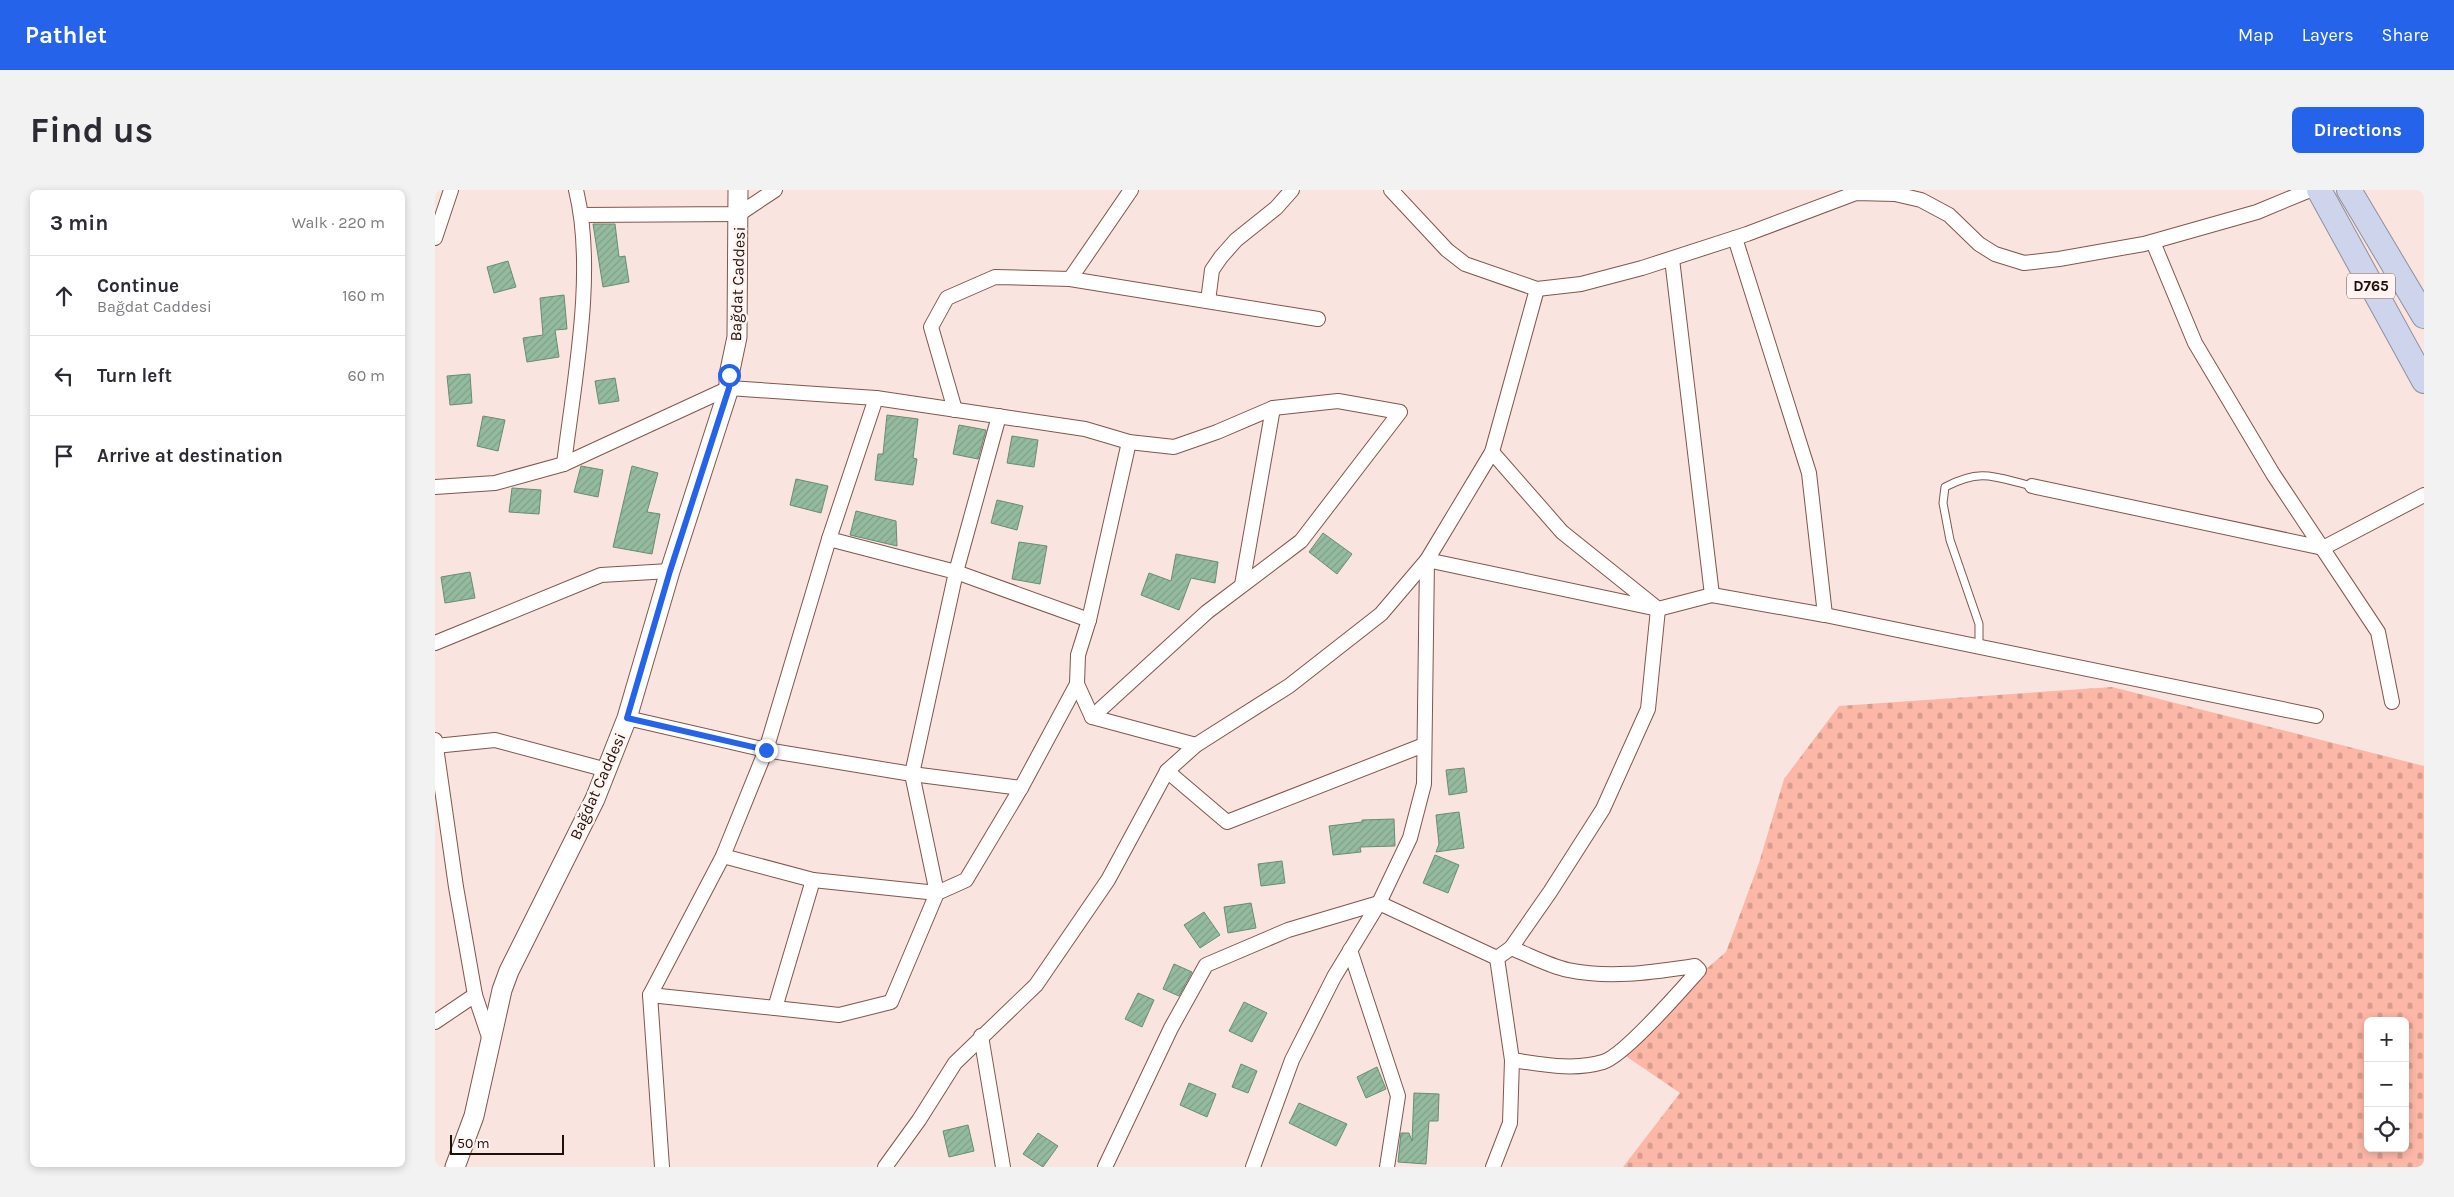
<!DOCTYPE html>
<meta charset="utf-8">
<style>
body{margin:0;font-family:Karla,sans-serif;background:#f2f2f3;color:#2b2b33}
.controls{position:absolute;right:15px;bottom:15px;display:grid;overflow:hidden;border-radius:8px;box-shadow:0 2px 8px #0003}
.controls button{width:45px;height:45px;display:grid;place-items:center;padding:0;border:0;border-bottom:1px solid #e1e1e2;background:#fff;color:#2b2b33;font:25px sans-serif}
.scale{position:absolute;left:15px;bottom:12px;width:114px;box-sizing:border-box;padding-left:5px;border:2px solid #1f0f0b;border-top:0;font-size:14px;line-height:18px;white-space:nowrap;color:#1f0f0b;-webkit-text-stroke:4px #fff4f2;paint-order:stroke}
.stop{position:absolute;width:15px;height:15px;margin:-11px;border:4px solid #2563eb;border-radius:50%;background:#fff}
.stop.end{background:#2563eb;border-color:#fff;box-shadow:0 1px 5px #0008}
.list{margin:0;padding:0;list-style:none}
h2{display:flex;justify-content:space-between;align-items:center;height:65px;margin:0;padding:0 20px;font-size:21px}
h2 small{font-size:16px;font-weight:400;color:#7c7c81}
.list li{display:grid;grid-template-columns:32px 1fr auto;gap:15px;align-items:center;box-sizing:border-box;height:80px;padding:0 20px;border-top:1px solid #e1e1e2}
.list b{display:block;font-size:19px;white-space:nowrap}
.list p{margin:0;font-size:16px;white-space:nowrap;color:#7c7c81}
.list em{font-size:16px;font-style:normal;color:#7c7c81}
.icon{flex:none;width:28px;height:28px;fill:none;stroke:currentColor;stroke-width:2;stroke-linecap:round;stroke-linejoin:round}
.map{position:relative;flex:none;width:1989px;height:977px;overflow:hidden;border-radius:8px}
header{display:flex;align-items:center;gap:30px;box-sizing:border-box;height:70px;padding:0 25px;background:#2563eb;color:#fff}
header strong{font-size:24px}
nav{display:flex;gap:28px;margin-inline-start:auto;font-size:18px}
.intro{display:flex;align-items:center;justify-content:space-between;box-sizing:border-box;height:120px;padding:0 30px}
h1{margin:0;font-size:35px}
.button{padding:12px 22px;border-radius:8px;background:#2563eb;color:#fff;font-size:18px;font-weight:700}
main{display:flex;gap:30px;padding:0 30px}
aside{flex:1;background:#fff;border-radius:8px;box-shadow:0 2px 8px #0003}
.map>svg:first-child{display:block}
</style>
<header>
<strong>Pathlet</strong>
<nav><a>Map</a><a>Layers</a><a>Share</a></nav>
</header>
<div class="intro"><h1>Find us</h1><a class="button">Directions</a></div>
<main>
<aside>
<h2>3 min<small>Walk · 220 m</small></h2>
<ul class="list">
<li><svg class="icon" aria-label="ahead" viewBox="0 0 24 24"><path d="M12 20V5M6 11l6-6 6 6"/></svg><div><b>Continue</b><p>Bağdat Caddesi</p></div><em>160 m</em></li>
<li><svg class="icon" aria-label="left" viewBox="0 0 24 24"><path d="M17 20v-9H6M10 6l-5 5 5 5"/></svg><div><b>Turn left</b></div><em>60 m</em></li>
<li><svg class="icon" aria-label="arrive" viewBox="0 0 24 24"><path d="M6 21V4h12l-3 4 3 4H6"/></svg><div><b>Arrive at destination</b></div></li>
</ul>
</aside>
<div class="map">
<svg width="1989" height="977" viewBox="0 0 1989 977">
<defs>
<pattern id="cemetery-stones" width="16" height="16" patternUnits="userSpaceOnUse" patternTransform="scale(1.25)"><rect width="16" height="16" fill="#fcb7a6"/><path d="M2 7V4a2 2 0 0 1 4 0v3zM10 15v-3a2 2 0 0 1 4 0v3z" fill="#d89c8e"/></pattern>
<pattern id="building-hatch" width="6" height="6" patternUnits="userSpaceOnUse" patternTransform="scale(1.25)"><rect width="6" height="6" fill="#94bb9f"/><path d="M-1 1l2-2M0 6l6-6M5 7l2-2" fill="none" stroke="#7fa088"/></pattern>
</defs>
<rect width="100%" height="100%" fill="#f9e4df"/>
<path fill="url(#cemetery-stones)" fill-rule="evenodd" d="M1677,497l312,79v401h-801l57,-74 -66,-45 112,-96 33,-89 25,-84 55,-73zM1933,831h37v127h-37z"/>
<g fill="url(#building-hatch)" stroke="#678d72">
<polygon points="158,34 180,34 184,67 190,66 194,92 168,97"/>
<polygon points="73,71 81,97 59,103 52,77"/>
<polygon points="129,105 132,139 120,140 124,167 92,172 88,148 108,145 105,108"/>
<polygon points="35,184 37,213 15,215 12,186"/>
<polygon points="180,188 184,211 164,214 160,191"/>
<polygon points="452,225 483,229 478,268 482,269 478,295 440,290 443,264 448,264"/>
<polygon points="48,226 70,230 63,261 42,256"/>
<polygon points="524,235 551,240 543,269 518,264"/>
<polygon points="577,246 603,250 599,277 572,273"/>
<polygon points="146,276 168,280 163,307 139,302"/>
<polygon points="197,276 223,283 212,322 225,324 217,364 178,357"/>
<polygon points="361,289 393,296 386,323 355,315"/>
<polygon points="77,298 106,300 104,324 74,322"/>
<polygon points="562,310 588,316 582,340 556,333"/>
<polygon points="421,321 461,331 462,356 415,345"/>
<polygon points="888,343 917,364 902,384 874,362"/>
<polygon points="584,352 612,356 605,394 577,389"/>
<polygon points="741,364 783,372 780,393 756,388 744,420 706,405 714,383 736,391"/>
<polygon points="35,382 40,408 10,413 6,387"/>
<polygon points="1029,578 1032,602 1014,605 1011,580"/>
<polygon points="1024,622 1029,658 1001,662 1004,654 1001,625"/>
<polygon points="959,629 960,656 925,657 926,662 898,665 894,636 927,632 927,630"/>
<polygon points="1000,665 1024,675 1013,703 988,693"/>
<polygon points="847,671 850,693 826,696 823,674"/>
<polygon points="816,713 821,738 793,743 789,717"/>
<polygon points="769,722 785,745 765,758 749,735"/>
<polygon points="739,774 757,782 744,806 728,799"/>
<polygon points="703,803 719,810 707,837 690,829"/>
<polygon points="809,812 832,823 817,852 794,841"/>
<polygon points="806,874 822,881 813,903 797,897"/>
<polygon points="942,877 951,899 931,908 922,887"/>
<polygon points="754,893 781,904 772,927 745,915"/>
<polygon points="979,903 1004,904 1003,931 994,931 991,974 963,972 966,943 974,943 977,951"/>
<polygon points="864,913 912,934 901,956 854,933"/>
<polygon points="533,935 539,961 514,967 508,941"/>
<polygon points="603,943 623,956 608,977 588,964"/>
</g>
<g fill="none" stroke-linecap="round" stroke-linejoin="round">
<g stroke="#80564c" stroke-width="9">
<path id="lane" d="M1544,457v-23l-29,-84 -7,-37 2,-16c37,-19 49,-10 87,-1"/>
</g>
<g stroke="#80564c" stroke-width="16">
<g id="street">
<polyline points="956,0 1012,60 1030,74 1102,99 1146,94 1207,78 1312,44 1421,3 1460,4 1486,10 1514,25 1544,54 1560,64 1589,73 1624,69 1709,54 1822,22 1875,0"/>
<polyline points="147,25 304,24 340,0"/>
<polyline points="0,48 16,0"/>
<polyline points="1300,48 1374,283 1390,425"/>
<polyline points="1718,52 1760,153 1838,284 1943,442 1957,512"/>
<polyline points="1237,69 1277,405"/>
<polyline points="635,89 696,0"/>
<polyline points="773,111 777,80 786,67 801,50 841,18 857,0"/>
<polyline points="520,220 496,137 512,108 560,87 635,89 883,129"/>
<polyline points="564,226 521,382 654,430"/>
<polyline points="694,252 654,430 643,465 642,494 657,527 761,555"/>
<polyline points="1057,262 1127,342 1223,419 1277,405 1390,425 1881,526"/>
<path d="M129,274c10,-83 32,-193 12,-274"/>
<polyline points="1597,296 1888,358 1989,305"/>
<polyline points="0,297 60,293 129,274 294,198 441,208 650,239 694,252 739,257 782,242 838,218 903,211 965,222 866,351 772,422 657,527"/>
<polyline points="992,370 1223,419 1213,519 1168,619 1115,702 1076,758 1062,768"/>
<polyline points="807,395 838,218"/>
<polyline points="0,453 166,385 235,381"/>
<polyline points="192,528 331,560 477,584 586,598"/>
<polyline points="0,550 21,697 40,805 55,850"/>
<polyline points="0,556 60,550 172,580"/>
<polyline points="732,581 792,632 989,555"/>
<polyline points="288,666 378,690 502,703 477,584 521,382 394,349"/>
<path d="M1076,758c18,7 38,18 57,22 43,9 85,2 127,-4l4,4c-17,19 -75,86 -96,92 -30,9 -62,2 -91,-2"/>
<polyline points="915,760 963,906 952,977"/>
<polyline points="215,805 340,818 378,690"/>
<polyline points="340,818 404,825 456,812 502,703 531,690 586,598 642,494"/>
<polyline points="0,832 40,805"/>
<polyline points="546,846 568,977"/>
<polyline points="227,977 215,805 288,666 331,560 394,349 441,208"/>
<polyline points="450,977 484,930 520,873 601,795 673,690 732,581 761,555 854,496 946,424 992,370 1057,262 1102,99"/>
<polyline points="670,977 736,838 771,775 853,740 944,713 1062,768"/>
<polyline points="818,977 857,870 899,787 944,713 975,648 989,594 992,370"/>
<polyline points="1058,977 1075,933 1077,870 1062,768"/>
</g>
</g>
<g stroke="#80564c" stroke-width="21">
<polyline id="secondary" points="20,977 39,926 67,800 74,781 160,609 192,528 235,381 294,198 294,185 302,147 303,0"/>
</g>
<g stroke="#918f9d" stroke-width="26">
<g id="highway">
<polyline points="1884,0 1989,191"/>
<polyline points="1914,0 1989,126"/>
</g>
</g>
<use href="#lane" stroke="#fff" stroke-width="7"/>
<use href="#street" stroke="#fff" stroke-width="14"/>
<use href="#secondary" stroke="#fff" stroke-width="19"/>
<use href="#highway" stroke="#ced4eb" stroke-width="24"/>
</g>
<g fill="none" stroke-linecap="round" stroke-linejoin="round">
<polyline stroke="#2563eb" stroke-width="6" points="294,185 294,198 235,381 192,528 331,560"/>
</g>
<g text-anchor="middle" stroke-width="5" stroke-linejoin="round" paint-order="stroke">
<rect fill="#fff4f2" stroke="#625450" stroke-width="1" x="1912" y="83.5" width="48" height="25" rx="4"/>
<g font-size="15" font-weight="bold" fill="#1f0f0b">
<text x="1936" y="101">D765</text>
</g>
<g font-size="16" fill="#1f0f0b" stroke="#fff4f2">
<text transform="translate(302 94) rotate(-88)" y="6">Bağdat Caddesi</text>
<text transform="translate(162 596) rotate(-66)" y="6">Bağdat Caddesi</text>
</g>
</g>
</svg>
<div class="controls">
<button>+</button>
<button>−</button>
<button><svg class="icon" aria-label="locate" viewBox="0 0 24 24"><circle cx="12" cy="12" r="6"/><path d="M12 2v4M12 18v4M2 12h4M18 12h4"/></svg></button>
</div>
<div class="scale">50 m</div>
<div class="stop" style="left:294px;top:185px"></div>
<div class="stop end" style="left:331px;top:560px"></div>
</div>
</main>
